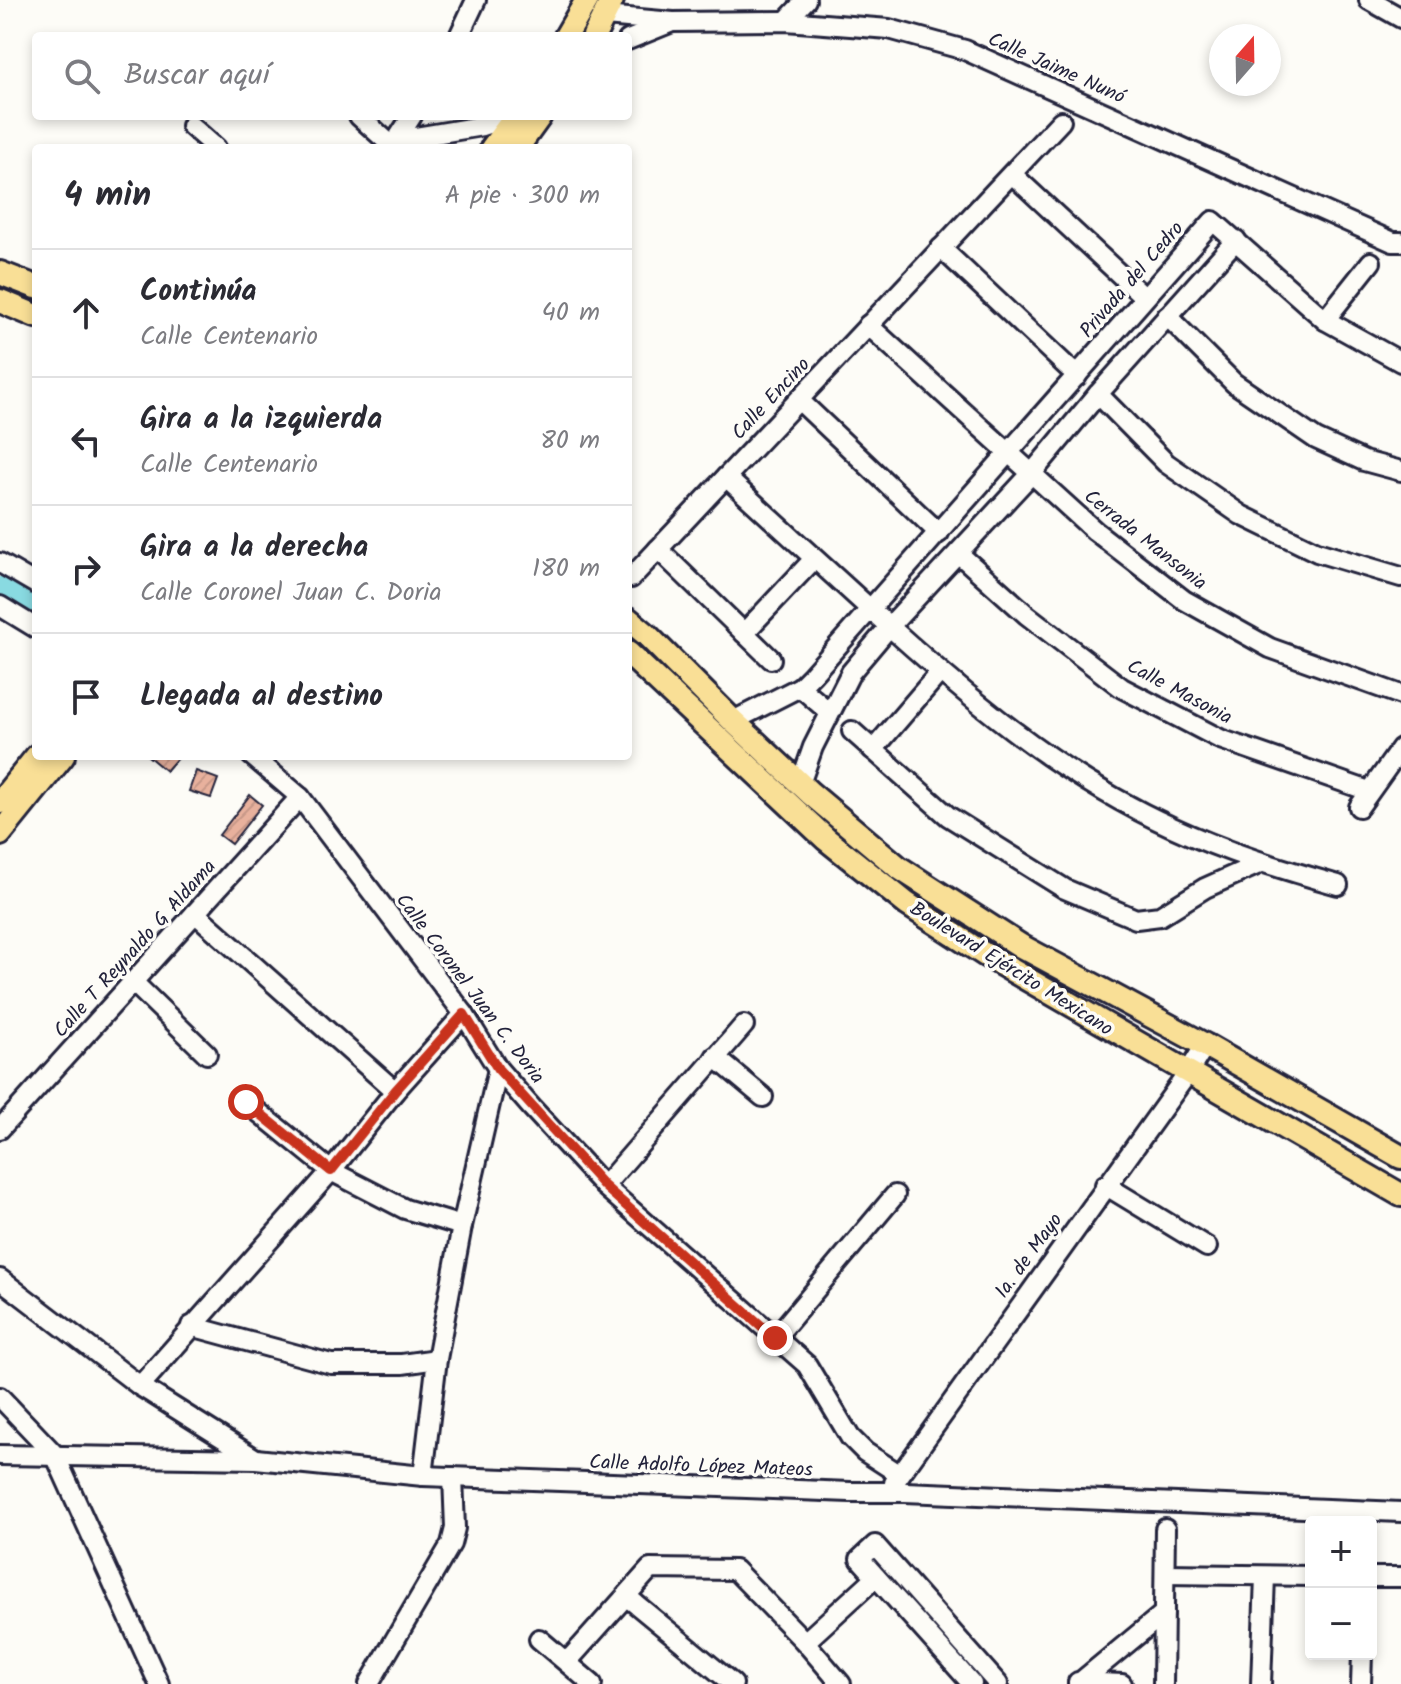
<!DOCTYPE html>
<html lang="es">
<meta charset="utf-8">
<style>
body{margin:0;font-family:Kalam,sans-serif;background:#f7f7f7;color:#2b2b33}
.controls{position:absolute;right:24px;bottom:24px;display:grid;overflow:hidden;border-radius:8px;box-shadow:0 4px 12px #0003}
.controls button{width:72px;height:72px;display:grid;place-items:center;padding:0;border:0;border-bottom:2px solid #e1e1e2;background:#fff;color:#2b2b33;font:40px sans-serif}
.compass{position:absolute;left:1209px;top:24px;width:72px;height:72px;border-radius:50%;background:#fff;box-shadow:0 4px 12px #0003;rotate:20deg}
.stop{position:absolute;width:24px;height:24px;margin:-18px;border:6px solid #c8321e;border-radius:50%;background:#fff}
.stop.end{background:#c8321e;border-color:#fff;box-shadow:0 2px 8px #0008}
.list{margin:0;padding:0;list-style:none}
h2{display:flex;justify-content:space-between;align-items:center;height:104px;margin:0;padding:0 32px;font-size:34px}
h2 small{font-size:26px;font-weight:400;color:#7c7c81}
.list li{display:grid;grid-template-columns:52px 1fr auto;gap:24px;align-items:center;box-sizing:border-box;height:128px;padding:0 32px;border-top:2px solid #e1e1e2}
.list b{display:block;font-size:30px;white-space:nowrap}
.list p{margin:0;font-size:26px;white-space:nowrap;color:#7c7c81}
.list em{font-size:26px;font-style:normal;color:#7c7c81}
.icon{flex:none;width:44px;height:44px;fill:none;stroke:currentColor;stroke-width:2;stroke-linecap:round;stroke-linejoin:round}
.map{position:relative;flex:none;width:1401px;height:1684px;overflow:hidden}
.search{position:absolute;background:#fff;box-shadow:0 4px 12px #0003;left:32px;top:32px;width:600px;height:88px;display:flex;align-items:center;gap:20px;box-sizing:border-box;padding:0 28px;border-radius:8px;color:#7c7c81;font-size:30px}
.panel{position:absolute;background:#fff;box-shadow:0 4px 12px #0003;left:32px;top:144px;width:600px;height:616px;border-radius:8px}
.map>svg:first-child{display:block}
</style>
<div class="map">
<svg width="1401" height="1684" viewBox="0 0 1401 1684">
<defs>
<pattern id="building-hatch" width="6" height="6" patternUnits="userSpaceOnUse" patternTransform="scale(2)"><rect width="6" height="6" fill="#e8b19d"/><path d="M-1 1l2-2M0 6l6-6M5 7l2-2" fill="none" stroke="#c79888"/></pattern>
</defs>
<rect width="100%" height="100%" fill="#fdfcf7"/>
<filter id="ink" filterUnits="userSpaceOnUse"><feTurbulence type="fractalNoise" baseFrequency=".0125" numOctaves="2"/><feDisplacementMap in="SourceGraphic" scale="16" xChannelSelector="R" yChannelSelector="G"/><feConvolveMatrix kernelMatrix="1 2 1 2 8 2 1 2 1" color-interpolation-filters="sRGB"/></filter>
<g filter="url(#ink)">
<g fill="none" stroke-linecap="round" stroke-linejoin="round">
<polyline stroke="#89dae1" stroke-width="30" points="0,592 36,613"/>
</g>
<g fill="url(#building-hatch)" stroke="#22223b" stroke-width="2">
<polygon points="148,756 179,756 166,771"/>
<polygon points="196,771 218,779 211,798 189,791"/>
<polygon points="250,795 262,805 231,844 219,835"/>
</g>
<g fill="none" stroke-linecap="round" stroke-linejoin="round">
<g stroke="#22223b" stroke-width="24">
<g id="minor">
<polyline points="1369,0 1401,18"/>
<polyline points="605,16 673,22 786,21 889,29 965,50 1393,242 1401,242"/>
<polyline points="786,21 806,0"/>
<polyline points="459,36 476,0"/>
<polyline points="628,40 670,23"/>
<polyline points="359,116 392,146"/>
<polyline points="191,126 216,148"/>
<polyline points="398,140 482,126 513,116"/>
<polyline points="394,144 412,116"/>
<polyline points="1012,174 1144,297"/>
<polyline points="941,248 1077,376"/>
<polyline points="1167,316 1234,383 1316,439 1364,461 1401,471"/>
<polyline points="1325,320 1371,262"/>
<polyline points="868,325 1095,531 1184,600 1270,648 1401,695"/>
<polyline points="1098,394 1166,463 1241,515 1317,552 1401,577"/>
<polyline points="799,400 939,533"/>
<path d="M726,477c47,44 95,87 143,131 92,84 188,167 303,219 54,25 109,42 166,58"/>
<polyline points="658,549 771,659"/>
<polyline points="958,553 1027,615 1122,688 1220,739 1369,791"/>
<polyline points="0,563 36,584"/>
<polyline points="631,578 1061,121"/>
<polyline points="0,606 36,628"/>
<polyline points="744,633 814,559"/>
<polyline points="800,687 829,712"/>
<polyline points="733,721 800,687 812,675 1213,221 1325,320 1401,362"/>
<polyline points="852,731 948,816 1065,889 1136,919 1160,916 1205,888 1261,863"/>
<polyline points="873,750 940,672"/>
<polyline points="252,756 300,797 464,1014 498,1069 532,1108 604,1186 807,1365 850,1437 865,1452 899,1474"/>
<polyline points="800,784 813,747 851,672 889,627 1033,472 1098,394 1236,240"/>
<polyline points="1359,807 1401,748"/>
<polyline points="195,913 395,1091"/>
<polyline points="133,982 207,1054"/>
<polyline points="715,1057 763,1097"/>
<polyline points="246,1102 331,1171 405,1209 462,1226"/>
<polyline points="0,1129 300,797"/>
<polyline points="1105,1185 1207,1247"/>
<polyline points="604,1186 744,1025"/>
<polyline points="0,1279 140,1386 256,1459"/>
<polyline points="191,1326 331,1364 402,1364 437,1359"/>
<polyline points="775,1338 895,1195"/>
<polyline points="140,1386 331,1171 395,1091 464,1014"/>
<polyline points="0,1397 55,1455 159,1684"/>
<polyline points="0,1455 256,1459 423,1476 850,1492 905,1492 1401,1512"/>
<polyline points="423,1476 437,1359 462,1226 498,1069"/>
<polyline points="894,1483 1188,1073 1205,1045"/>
<polyline points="1165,1574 1311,1576"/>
<polyline points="1371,1577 1401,1577"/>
<polyline points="626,1596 733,1684"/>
<polyline points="539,1639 592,1684"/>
<polyline points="805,1642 876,1577"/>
<polyline points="567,1662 650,1569 735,1570 805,1642 841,1684"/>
<polyline points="1078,1682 1122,1684"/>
<polyline points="369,1684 451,1544 455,1528 453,1477"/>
<polyline points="972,1684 860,1559 875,1545 998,1684"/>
<polyline points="1078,1684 1164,1613"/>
<polyline points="1163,1684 1165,1529"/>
<polyline points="1261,1684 1265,1576"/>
<polyline points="1361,1684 1362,1654"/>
</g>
</g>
<g stroke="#22223b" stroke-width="28">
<g id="major">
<polyline points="566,36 587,0"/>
<polyline points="594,36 612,0"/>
<polyline points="492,148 516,116"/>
<polyline points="517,148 540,116"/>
<polyline points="0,273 36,287"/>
<polyline points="0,301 36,316"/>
<polyline points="628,619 646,634 733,721 810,793 898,867 1021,946 1205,1045 1401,1157"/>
<polyline points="628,653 826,839 907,904 987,956 1401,1195"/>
<polyline points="0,802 37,756"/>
<polyline points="0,834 63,756"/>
</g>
</g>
<use href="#minor" stroke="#fdfcf7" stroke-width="18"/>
<use href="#major" stroke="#f9df96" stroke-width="22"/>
</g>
</g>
<g fill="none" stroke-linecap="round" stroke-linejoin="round" filter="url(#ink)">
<polyline stroke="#c8321e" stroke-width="10" points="246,1102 331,1171 395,1091 464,1014 498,1069 604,1186 775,1338"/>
</g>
<g text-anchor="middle" stroke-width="7" stroke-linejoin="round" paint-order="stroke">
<g font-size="20" fill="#22223b" stroke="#fdfcf7">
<text transform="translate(1057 67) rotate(24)" y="7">Calle Jaime Nunó</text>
<text transform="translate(1131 279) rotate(-49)" y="7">Privada del Cedro</text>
<text transform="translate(770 398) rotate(-47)" y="7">Calle Encino</text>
<text transform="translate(1146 539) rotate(38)" y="7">Cerrada Mansonia</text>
<text transform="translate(1180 691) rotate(28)" y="7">Calle Masonia</text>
<text transform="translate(134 948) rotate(-48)" y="7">Calle T Reynaldo G Aldama</text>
<text transform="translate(1012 968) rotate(32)" y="7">Boulevard Ejército Mexicano</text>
<text transform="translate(471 988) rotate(53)" y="7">Calle Coronel Juan C. Doria</text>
<text transform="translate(1028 1255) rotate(-54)" y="7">1a. de Mayo</text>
<text transform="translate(701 1465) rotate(2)" y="7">Calle Adolfo López Mateos</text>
</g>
</g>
</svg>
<div class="controls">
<button>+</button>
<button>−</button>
</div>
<svg class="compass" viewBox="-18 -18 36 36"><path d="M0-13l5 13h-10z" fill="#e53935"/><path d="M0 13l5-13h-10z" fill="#7c7c81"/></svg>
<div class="stop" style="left:246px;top:1102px"></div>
<div class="stop end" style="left:775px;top:1338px"></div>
<div class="search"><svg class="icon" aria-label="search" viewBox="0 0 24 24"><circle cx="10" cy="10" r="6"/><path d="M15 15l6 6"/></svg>Buscar aquí</div>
<section class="panel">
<h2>4 min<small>A pie · 300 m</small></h2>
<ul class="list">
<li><svg class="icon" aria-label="ahead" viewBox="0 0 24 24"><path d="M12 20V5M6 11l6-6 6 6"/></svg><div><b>Continúa</b><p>Calle Centenario</p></div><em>40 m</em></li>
<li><svg class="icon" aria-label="left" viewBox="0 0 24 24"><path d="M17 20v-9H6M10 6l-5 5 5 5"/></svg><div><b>Gira a la izquierda</b><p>Calle Centenario</p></div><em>80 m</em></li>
<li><svg class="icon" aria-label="right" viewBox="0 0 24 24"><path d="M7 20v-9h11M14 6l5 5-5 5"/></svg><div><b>Gira a la derecha</b><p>Calle Coronel Juan C. Doria</p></div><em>180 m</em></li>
<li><svg class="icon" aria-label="arrive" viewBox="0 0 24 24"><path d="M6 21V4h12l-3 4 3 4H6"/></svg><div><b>Llegada al destino</b></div></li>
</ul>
</section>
</div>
